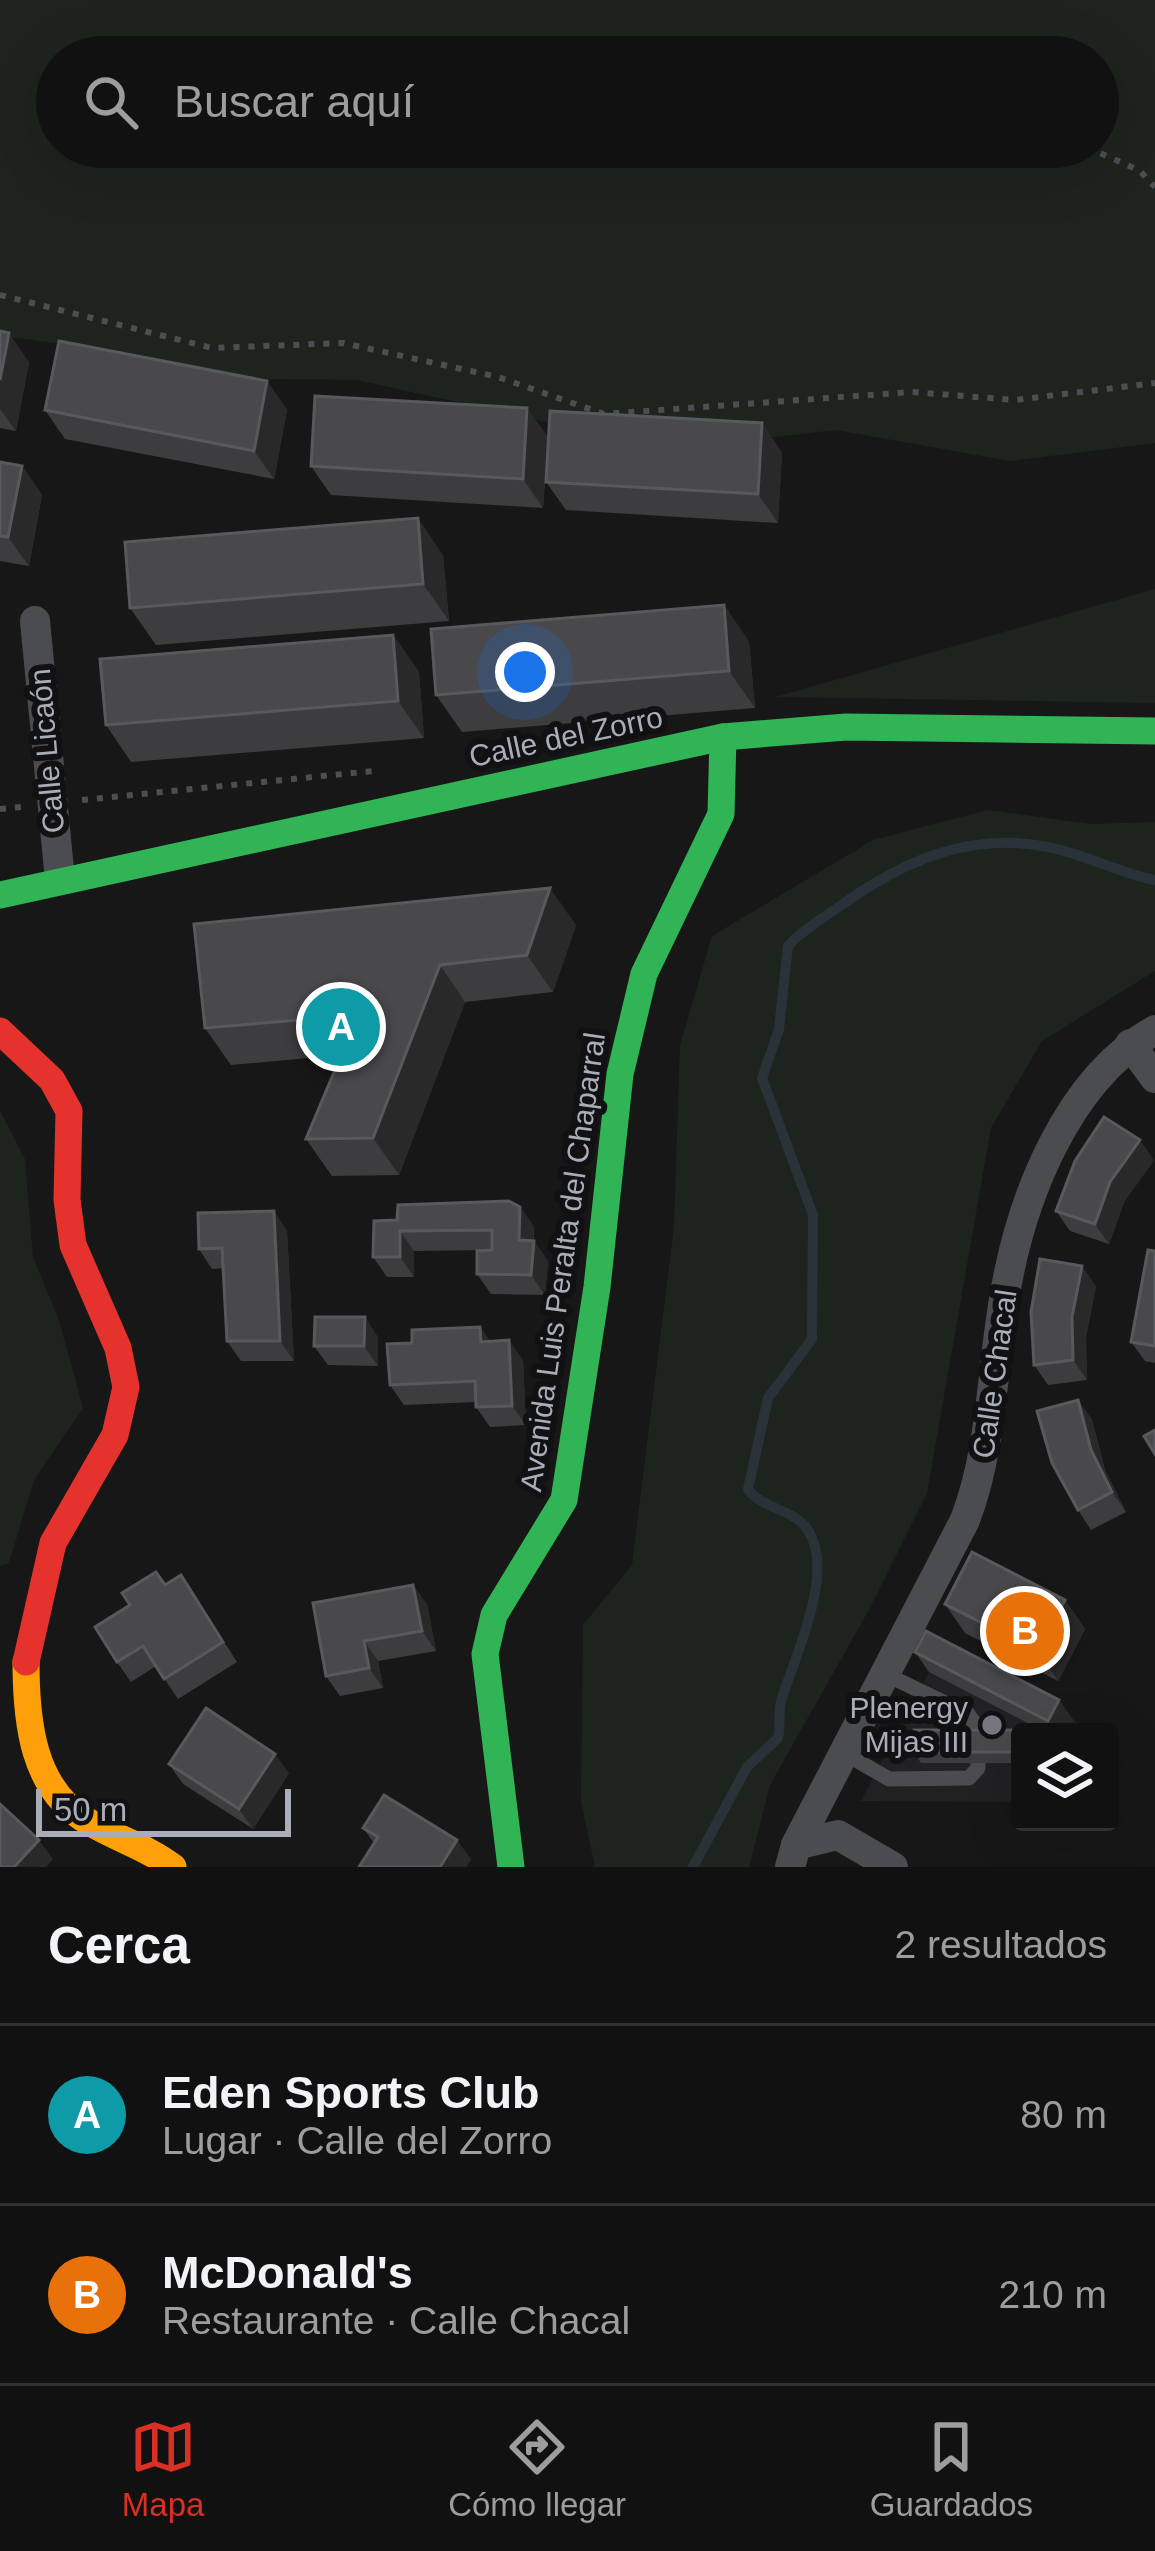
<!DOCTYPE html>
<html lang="es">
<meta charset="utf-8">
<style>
body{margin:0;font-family:Arial,sans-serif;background:#1e1f1f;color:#f1f3f6}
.controls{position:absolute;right:36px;bottom:36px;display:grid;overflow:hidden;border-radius:12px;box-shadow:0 12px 48px #0002}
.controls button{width:108px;height:108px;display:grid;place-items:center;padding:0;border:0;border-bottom:3px solid #303131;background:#111;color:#f1f3f6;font:60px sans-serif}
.scale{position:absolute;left:36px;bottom:30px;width:255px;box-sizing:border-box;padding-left:12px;border:6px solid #a8adb8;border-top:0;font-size:33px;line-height:42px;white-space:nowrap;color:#a8adb8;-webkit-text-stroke:9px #111113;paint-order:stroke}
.you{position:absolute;left:525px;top:672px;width:42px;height:42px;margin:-30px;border:9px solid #fff;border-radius:50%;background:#1a73e8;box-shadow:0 0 0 18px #1a73e833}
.badge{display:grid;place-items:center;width:78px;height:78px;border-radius:50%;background:#d93025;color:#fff;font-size:39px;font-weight:700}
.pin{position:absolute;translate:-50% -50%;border:6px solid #fff;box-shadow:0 3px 12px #0006}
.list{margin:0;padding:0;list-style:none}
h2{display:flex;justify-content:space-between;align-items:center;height:156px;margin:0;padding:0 48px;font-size:51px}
h2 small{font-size:39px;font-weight:400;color:#9c9d9f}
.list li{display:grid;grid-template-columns:78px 1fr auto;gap:36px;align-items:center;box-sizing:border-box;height:180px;padding:0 48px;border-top:3px solid #303131}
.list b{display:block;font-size:45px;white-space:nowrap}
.list p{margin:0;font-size:39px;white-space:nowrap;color:#9c9d9f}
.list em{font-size:39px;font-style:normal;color:#9c9d9f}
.icon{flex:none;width:66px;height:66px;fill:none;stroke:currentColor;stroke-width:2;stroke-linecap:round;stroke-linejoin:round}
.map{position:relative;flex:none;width:1155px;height:1867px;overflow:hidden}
.search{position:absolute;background:#111;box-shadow:0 12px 48px #0002;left:36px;right:36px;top:36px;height:132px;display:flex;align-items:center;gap:30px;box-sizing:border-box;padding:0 42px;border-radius:66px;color:#9c9d9f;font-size:45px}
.sheet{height:516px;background:#111}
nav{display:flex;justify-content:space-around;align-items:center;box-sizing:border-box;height:168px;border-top:3px solid #303131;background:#111;font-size:33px;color:#9c9d9f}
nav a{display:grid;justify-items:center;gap:6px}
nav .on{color:#d93025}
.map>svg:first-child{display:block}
</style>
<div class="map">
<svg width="1155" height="1867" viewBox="0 0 1155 1867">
<rect width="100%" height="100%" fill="#171717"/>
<polygon fill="#212123" points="940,1651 1091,1729 1091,1732 1020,1732 1020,1802 861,1801"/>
<g fill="#1d241e" fill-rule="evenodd">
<path d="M0,0h1155v443l-145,18 -174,-31 -61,7 -201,-9 -217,-48 -163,-2 -107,-31 -87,-11zM57,57h1041v90h-1041z"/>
<polygon points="1155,589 1155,703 775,697"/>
<polygon points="988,810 1090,824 1155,822 1155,971 1042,1041 991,1128 927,1493 870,1608 770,1785 749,1867 595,1867 581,1801 583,1625 632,1565 674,1226 680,1045 712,936 873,840"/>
<polygon points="0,1111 25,1159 33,1257 59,1320 83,1408 34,1480 9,1563 0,1566"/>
</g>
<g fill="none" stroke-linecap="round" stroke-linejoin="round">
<path stroke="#2a3239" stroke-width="10" d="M693,1867l54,-100 31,-29c3,-12 0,-25 3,-37 13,-43 55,-128 27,-171 -15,-22 -47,-21 -60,-41l20,-91 44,-59 1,-124 -51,-137 17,-49 9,-83c14,-16 34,-27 52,-40 63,-45 130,-75 208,-59 37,7 70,26 107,33"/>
<g stroke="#4d4e52" stroke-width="6" stroke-dasharray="6 9" stroke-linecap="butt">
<polyline points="652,55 695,49 737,57"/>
<polyline points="1087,147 1140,171 1155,187"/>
<polyline points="0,295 212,348 343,343 498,377 604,414 912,392 1015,400 1155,383"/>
<polyline points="82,800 373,771"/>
<polyline points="0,809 21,807"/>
</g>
<polyline stroke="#4b4c50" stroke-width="15" points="844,1753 889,1779 969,1778 978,1768 977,1727 968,1714 885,1674"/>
<g stroke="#4b4c50" stroke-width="30">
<polyline points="35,621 60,880"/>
<polyline points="1130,1044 1155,1078"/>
<polyline points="796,1845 838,1835 893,1867"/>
<path d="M790,1867l6,-22 169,-325c28,-74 26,-149 40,-226 16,-95 62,-215 150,-264"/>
</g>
<g stroke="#30b455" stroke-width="27">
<polyline points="0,895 723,737 846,727 1155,731"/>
<polyline points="511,1867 485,1654 494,1615 564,1500 597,1287 620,1074 644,974 721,814 723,737"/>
</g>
<path stroke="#ff9f0a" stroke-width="27" d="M26,1662c0,59 6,128 63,160 28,17 58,25 84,45"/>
<polyline stroke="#e5322d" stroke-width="27" points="0,1031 52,1080 69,1111 67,1200 73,1245 118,1348 126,1387 115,1435 53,1543 26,1662"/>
</g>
<g fill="#3d3d3f">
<polygon points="0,331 29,362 16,431 0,428"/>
<polygon points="267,381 287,410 274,479 65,439 45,410"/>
<polygon points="548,437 543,508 331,495 311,466"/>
<polygon points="782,452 778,523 566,510 546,482"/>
<polygon points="0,462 22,466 42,495 29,566 0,561"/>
<polygon points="443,555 449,621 156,645 130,608"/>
<polygon points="724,605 749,642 755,708 462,732 436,695"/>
<polygon points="393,635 419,672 424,738 131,762 106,725"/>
<polygon points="576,925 553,992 465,1002 399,1175 332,1176 306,1139 341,1055 231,1065 205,1028"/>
<polygon points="1154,1160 1124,1202 1109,1244 1070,1231 1056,1211"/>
<polygon points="520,1207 534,1227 534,1241 548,1261 545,1295 491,1294 477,1274 489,1250 414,1251 414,1277 387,1277 373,1257 397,1220"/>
<polygon points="287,1231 294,1361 241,1361 227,1341 223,1268 212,1269 199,1249"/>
<polygon points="1155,1251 1155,1363 1145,1361 1131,1342"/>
<polygon points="1096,1286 1086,1337 1087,1380 1048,1385 1034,1365"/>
<polygon points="480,1327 490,1341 523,1360 526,1425 490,1427 476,1407 476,1402 404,1405 390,1385 412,1343"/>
<polygon points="378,1337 378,1366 328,1365 314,1346"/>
<polygon points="1078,1400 1092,1420 1105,1470 1126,1512 1091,1530 1078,1510"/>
<polygon points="181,1575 237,1662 178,1699 156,1666 131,1682 117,1662 165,1585"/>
<polygon points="1065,1600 1085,1629 1058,1681 965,1633 945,1604"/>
<polygon points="313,1603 427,1604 436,1651 378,1661 383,1688 340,1696 326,1676"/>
<polygon points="915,1652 1059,1700 1073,1720 1067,1732 1045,1732 929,1672"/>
<polygon points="914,1730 1031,1730 1032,1732 1020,1732 1020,1763 921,1763 914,1752"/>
<polygon points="169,1764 289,1773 253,1829 183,1784"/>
<polygon points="363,1828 471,1859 466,1867 359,1867 374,1843"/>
</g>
<g fill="#29292a">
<polygon points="9,333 29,362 16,431 0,409 0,380"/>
<polygon points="267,381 287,410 274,479 254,451"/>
<polygon points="527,408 548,437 543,508 523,479"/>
<polygon points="762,423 782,452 778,523 758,494"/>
<polygon points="22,466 42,495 29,566 8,537"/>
<polygon points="418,518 443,555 449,621 423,584"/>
<polygon points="724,605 749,642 755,708 729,671"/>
<polygon points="393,635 419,672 424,738 398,701"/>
<polygon points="550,888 576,925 553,992 527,955"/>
<polygon points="440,965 465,1002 399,1175 373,1138"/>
<polygon points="1140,1140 1154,1160 1124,1202 1109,1244 1095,1224 1110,1182"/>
<polygon points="520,1207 534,1227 533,1246 534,1241 548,1261 545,1295 531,1275 519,1240"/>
<polygon points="274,1211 287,1231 294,1361 280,1341"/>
<polygon points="400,1231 414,1251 414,1277 400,1257"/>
<polygon points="1082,1266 1096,1286 1086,1337 1087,1380 1073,1360 1072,1317"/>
<polygon points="365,1317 378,1337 378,1366 364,1346"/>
<polygon points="480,1327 494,1347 481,1342"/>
<polygon points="509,1340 523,1360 526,1425 512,1406"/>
<polygon points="1078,1400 1092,1420 1105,1470 1126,1512 1112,1492 1091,1450"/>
<polygon points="413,1585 427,1604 436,1651 422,1631"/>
<polygon points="1065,1600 1085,1629 1058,1681 1038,1652"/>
<polygon points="364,1641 378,1661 383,1688 369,1668"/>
<polygon points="1059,1700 1073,1720 1067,1732 1056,1732 1048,1721"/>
<polygon points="275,1754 289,1773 253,1829 239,1809"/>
<polygon points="39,1840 53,1859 46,1867 14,1867"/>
<polygon points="457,1840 471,1859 466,1867 440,1867"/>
</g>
<g fill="#49494c" stroke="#58595d" stroke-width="3">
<polygon points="0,331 9,333 0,380"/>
<polygon points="59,341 267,381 254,451 45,410"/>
<polygon points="315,396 527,408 523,479 311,466"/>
<polygon points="550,411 762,423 758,494 546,482"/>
<polygon points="0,462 22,466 8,537 0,536"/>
<polygon points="418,518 423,584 130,608 125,542"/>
<polygon points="724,605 729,671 436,695 431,629"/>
<polygon points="393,635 398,701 106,725 100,659"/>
<polygon points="550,888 527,955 440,965 373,1138 306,1139 358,1015 205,1028 194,924"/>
<polygon points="1104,1117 1140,1140 1110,1182 1095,1224 1056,1211 1075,1161"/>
<polygon points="509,1201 520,1207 519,1240 534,1241 531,1275 477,1274 477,1251 492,1250 492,1230 400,1231 400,1257 373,1257 374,1221 397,1220 398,1205"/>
<polygon points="274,1211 280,1341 227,1341 222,1248 199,1249 198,1213"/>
<polygon points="1148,1250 1155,1251 1155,1346 1131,1342"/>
<polygon points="1040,1259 1082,1266 1072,1317 1073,1360 1034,1365 1031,1312"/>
<polygon points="315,1317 365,1317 364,1346 314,1346"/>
<polygon points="480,1327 481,1342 509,1340 512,1406 476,1407 475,1381 390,1385 387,1344 412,1343 412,1330"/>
<polygon points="1078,1400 1091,1450 1112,1492 1078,1510 1052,1463 1037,1411"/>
<polygon points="1155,1430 1155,1454 1144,1436"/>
<polygon points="972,1552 1065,1600 1038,1652 945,1604"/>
<polygon points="156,1572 165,1585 181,1575 223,1642 164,1679 143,1646 117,1662 95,1627 130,1605 122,1593"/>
<polygon points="413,1585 422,1631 364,1641 369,1668 326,1676 313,1603"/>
<polygon points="926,1631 1059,1700 1048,1721 915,1652"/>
<polygon points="206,1708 275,1754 239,1809 169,1764"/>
<polygon points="914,1730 1031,1730 1031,1732 1020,1732 1020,1752 914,1752"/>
<polygon points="384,1795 457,1840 440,1867 359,1867 378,1837 363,1828"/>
<polygon points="0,1804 39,1840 14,1867 0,1867"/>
</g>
<circle fill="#757880" stroke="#111113" stroke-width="4.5" cx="992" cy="1725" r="12"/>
<g text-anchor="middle" stroke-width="12" stroke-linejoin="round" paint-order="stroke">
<g font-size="30" fill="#a8adb8" stroke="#111113">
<text transform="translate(566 737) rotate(-12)" y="10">Calle del Zorro</text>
<text transform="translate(47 751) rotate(-95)" y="10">Calle Licaón</text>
<text transform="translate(563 1262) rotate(-82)" y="10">Avenida Luis Peralta del Chaparral</text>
<text transform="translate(995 1374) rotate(-82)" y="10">Calle Chacal</text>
</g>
<g font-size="30" fill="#a8adb8" stroke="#111113" text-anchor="end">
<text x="968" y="1718">Plenergy<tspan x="968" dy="34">Mijas III</tspan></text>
</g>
</g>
</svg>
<div class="controls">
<button><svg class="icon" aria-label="layers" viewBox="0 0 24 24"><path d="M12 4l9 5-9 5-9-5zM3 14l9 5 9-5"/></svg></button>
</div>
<div class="scale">50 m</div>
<div class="you"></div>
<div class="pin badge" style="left:341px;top:1027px;background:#0f9aa8">A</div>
<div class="pin badge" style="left:1025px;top:1631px;background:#e8710a">B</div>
<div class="search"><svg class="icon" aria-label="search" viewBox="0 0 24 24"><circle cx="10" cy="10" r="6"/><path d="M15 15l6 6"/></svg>Buscar aquí</div>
</div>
<section class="sheet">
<h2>Cerca<small>2 resultados</small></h2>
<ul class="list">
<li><span class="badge" style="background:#0f9aa8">A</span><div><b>Eden Sports Club</b><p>Lugar · Calle del Zorro</p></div><em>80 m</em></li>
<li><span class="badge" style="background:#e8710a">B</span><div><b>McDonald's</b><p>Restaurante · Calle Chacal</p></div><em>210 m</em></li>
</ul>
</section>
<nav>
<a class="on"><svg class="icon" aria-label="map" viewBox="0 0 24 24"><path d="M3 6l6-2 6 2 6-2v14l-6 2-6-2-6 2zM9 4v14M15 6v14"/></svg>Mapa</a>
<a><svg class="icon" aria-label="directions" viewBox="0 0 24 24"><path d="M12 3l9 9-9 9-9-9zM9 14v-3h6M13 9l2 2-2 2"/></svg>Cómo llegar</a>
<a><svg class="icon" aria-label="saved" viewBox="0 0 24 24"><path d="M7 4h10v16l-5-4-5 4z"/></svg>Guardados</a>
</nav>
